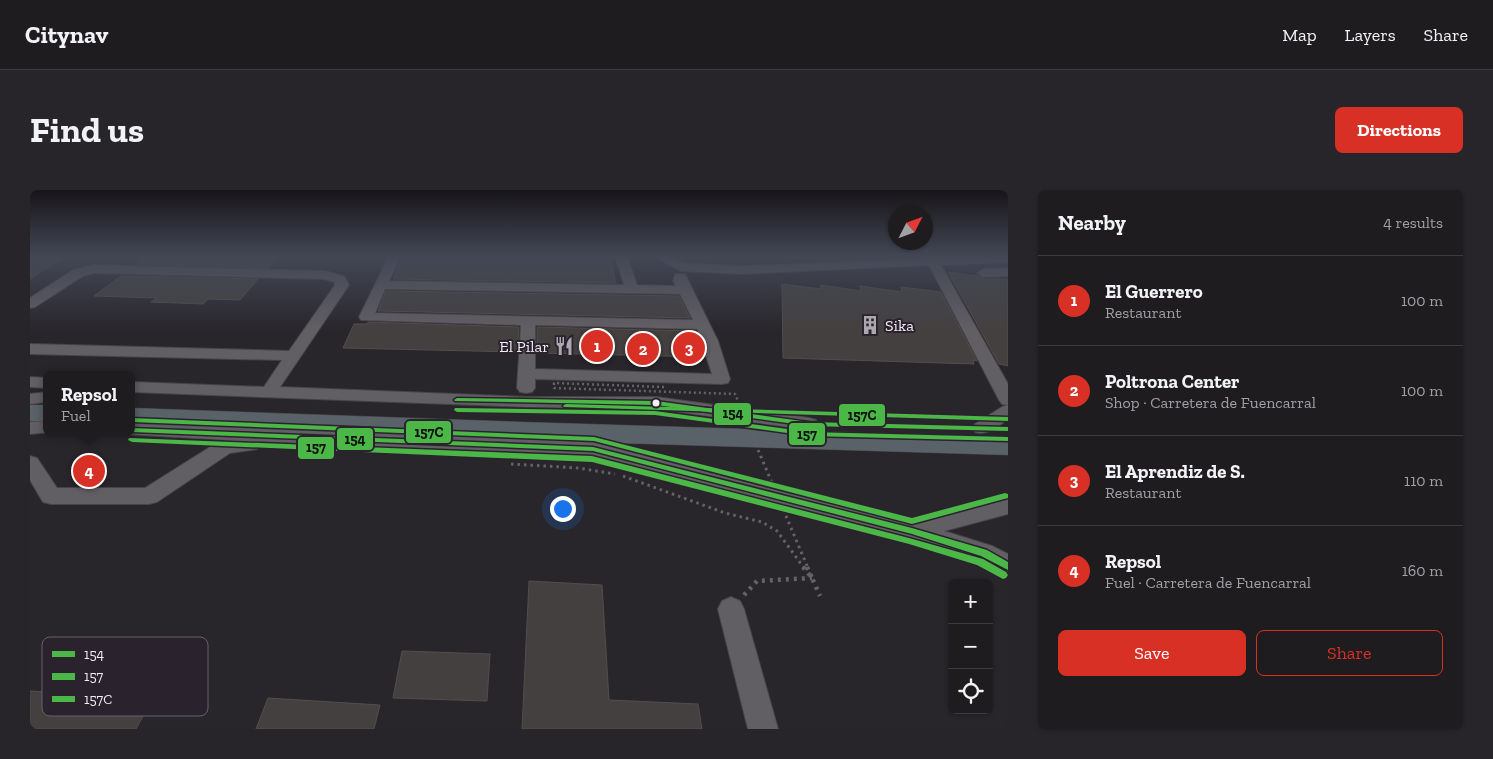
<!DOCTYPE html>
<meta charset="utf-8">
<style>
body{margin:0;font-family:"Zilla Slab",serif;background:#272529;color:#f1f3f6}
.controls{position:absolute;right:15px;bottom:15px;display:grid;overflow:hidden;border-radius:8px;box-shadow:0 1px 4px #0004}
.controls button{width:45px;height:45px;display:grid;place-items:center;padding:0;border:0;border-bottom:1px solid #3c3a3e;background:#1f1c20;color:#f1f3f6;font:25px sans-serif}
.compass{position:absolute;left:858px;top:15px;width:45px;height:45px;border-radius:50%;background:#1f1c20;box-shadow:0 1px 4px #0004;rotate:48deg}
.you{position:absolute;left:532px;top:318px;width:18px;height:18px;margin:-12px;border:4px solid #fff;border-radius:50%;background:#1a73e8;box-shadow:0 0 0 8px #1a73e833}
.badge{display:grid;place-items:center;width:32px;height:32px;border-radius:50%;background:#d93025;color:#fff;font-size:16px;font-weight:700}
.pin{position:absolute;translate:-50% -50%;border:2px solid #fff;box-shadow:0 1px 5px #0006}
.popup{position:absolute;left:13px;top:181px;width:92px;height:65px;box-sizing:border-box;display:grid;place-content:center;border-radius:8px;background:#1f1c20;filter:drop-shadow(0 1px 4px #0005);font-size:16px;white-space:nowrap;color:#a1a1a5}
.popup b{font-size:19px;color:#f1f3f6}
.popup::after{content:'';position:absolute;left:50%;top:100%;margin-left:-10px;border:10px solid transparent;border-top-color:#1f1c20}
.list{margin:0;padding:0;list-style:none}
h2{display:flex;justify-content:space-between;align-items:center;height:65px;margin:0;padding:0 20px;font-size:21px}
h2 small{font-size:16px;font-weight:400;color:#a1a1a5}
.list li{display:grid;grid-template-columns:32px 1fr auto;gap:15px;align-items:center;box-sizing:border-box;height:90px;padding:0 20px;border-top:1px solid #3c3a3e}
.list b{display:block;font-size:19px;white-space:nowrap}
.list p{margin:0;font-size:16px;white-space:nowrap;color:#a1a1a5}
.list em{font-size:16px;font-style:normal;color:#a1a1a5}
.actions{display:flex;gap:10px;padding:15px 20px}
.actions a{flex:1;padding:11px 0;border:1px solid #d93025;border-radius:8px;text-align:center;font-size:18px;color:#d93025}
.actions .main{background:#d93025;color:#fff}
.icon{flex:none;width:28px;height:28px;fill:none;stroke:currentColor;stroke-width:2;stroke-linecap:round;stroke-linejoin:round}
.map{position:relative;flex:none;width:978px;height:539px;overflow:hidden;border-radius:8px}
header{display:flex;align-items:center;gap:30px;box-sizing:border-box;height:70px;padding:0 25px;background:#1f1c20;border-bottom:1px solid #3c3a3e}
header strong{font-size:24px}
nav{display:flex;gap:28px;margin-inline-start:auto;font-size:18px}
.intro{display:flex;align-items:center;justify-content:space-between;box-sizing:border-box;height:120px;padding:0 30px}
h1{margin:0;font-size:35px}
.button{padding:12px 22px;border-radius:8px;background:#d93025;color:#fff;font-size:18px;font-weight:700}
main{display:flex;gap:30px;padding:0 30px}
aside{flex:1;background:#1f1c20;border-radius:8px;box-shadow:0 1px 4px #0004}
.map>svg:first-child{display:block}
</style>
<header>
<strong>Citynav</strong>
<nav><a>Map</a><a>Layers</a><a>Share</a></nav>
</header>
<div class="intro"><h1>Find us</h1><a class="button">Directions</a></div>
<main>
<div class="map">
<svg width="978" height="539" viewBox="0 0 978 539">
<rect width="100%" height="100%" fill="#29262b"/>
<g fill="#444040" stroke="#524e4e">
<polygon points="117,66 249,66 238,78 106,74"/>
<polygon points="373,66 580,67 586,93 363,89"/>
<polygon points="0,67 33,68 0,89"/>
<polygon points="918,82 948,86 953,89 978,89 978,176 969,174"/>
<polygon points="91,86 228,89 210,110 178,109 173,114 121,112 127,108 64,106"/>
<polygon points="752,94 791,99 791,95 831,101 830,96 872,102 871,97 911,102 947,171 943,170 944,174 753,168"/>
<polygon points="356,101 649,106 660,128 348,121"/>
<polygon points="338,132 489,137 487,162 313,158 324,134 337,134"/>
<polygon points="507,137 666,141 674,167 507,163"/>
<polygon points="499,391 572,395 579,510 668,514 672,539 492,539"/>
<polygon points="119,458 149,460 106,539 0,539 0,501 51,504 59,491 98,494"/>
<polygon points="372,461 460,464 457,511 363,508"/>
<polygon points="238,508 350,515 344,539 226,539"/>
</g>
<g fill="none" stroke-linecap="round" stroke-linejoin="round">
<g stroke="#474449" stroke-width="2">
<g id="minor">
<path d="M359,66h12l-12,25 235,4 -9,-29h12l10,29 39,1 -3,-5 2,-7h10l33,67 12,38 -2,4 -6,1 -187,-5v9l-3,4 -6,1 -6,-1 -3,-4 4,-63 -160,-5 -2,-3zM355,99l295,5 13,26 -318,-7zM505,135l162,4 15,45 -177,-5z"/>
<path d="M623,66h15l15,7 59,3 266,-10v6l-67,3 67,119v35c-10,7 -20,17 -33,13l-2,-4 2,-4 27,-17 6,-2 -6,-1 -3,-4 -70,-135 -187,9 -61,-3z"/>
<polygon points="64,75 295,81 314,86 319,95 250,197 497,207 626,207 779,228 786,230 788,234 786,238 779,240 626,219 497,217 102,202 102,192 234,197 252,170 0,164 0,154 259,161 305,95 304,92 294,89 64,83 53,86 5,117 0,118 0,108 43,80"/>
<polygon points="978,78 978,86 953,87 947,83 953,79"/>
<polygon points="0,187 17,188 17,198 0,197"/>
<polygon points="17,202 17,212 0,214 0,204"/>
<polygon points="17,231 17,242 20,242 0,244 0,232"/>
<polygon points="102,234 563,252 882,332 978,308 978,324 914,341 962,356 978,364 978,386 946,370 882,350 563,266 228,252 230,254 227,259 200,263 127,312 119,314 21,314 13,312 0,290 0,266 7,268 27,298 115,298 188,252 197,250 95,244 94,242 102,242"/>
<polygon points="701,407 710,411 714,419 748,539 718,539 688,419 692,411"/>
</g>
</g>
<g stroke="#474449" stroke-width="1">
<g id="highway">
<rect x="0" y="215" width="17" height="16"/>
<polygon points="102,218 491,232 978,247 978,265 491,250 102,234"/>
</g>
</g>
<g stroke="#656266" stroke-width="3" stroke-dasharray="2.5 4" stroke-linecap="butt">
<polyline points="481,274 548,278 585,284"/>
<polyline points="593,286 695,323 732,332 747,341 774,378"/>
</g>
<g stroke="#656266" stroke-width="4.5" stroke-dasharray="3 5" stroke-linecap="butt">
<polyline points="773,377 782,388 790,406"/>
<polyline points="714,405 727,391 782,388"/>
</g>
<use href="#minor" fill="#625f64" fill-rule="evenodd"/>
<use href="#highway" fill="#5a6269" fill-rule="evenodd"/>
<polyline stroke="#656266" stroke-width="2.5" stroke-dasharray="2 3" stroke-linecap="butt" points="634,197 524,193 524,198 705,204 724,249"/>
<polyline stroke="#656266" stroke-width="3" stroke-dasharray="2.5 4" stroke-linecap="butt" points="723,248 778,378"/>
<polyline stroke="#656266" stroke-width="4.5" stroke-dasharray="3 5" stroke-linecap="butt" points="777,377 782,388"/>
<g stroke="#2a232e" stroke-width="3">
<g id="bus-1">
<polygon points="427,208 626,211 779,232 978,237 978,241 779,236 626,215 425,211 424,210"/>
<polygon points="102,238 563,257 882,338 957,360 978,372 978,380 951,366 882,344 563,261 102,242"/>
</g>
</g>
<g stroke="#2a232e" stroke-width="3">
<g id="bus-2">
<polygon points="425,218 625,221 779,242 978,247 978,251 779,246 625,225 427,222 424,220"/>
<polygon points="99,248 562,266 879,348 953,369 976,382 978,385 976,388 973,389 947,375 879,354 562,272 102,252 98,250"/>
</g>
</g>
<g stroke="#2a232e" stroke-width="3">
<g id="bus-3">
<polygon points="536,214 978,227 978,231 534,217 533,216 534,215"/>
<polygon points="102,228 564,247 882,328 975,303 978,304 978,308 882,334 564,251 102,232"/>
</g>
</g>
<use href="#bus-1" fill="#4ab747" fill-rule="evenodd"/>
<use href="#bus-2" fill="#4ab747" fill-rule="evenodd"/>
<use href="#bus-3" fill="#4ab747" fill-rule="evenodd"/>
</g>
<linearGradient id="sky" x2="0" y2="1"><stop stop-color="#171518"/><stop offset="0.47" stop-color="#434755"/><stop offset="1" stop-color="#434755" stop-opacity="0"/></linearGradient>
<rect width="978" height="141" fill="url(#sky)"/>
<defs>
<g id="building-bare" transform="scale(1.5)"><path d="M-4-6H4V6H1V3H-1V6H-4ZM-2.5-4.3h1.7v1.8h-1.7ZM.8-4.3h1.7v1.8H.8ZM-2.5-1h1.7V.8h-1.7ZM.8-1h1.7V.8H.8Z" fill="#aca8af" stroke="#2a232e" stroke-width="2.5" paint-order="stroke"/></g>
<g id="restaurant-bare" transform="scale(1.5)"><path d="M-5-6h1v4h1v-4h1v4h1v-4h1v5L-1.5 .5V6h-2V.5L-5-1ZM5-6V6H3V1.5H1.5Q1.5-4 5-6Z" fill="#aca8af" stroke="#2a232e" stroke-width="2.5" paint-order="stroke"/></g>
</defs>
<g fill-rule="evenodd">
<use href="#building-bare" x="840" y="135"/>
<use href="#restaurant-bare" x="534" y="156"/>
</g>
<circle fill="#f3eef6" stroke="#2a232e" stroke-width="2" cx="626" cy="213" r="4.5"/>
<g text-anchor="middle" stroke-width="4" stroke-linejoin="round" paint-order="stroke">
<g font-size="16" fill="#f3eef6" stroke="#2a232e" text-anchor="start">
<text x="855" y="141">Sika</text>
<text x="519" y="162" text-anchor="end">El Pilar</text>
</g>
</g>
<rect x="12" y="447" width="166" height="79" rx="8" fill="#2a232e" stroke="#66606a" stroke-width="1"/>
<rect x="22" y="461" width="23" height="6" fill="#4ab747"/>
<rect x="22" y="483" width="23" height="7" fill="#4ab747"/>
<rect x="22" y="506" width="23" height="6" fill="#4ab747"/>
<g font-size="14" fill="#f3eef6">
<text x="54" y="469">154</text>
<text x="54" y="491">157</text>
<text x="54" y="514">157C</text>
</g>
<g stroke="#2a232e" stroke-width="2">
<rect x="683" y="212" width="39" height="24" rx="5" fill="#4ab747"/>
<rect x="808" y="213" width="48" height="24" rx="5" fill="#4ab747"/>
<rect x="375" y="230" width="47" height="24" rx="5" fill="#4ab747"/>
<rect x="758" y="232" width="38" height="24" rx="5" fill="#4ab747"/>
<rect x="306" y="237" width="38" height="24" rx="5" fill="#4ab747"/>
<rect x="267" y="246" width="38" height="24" rx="5" fill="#4ab747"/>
</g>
<g font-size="14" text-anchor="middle" font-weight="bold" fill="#111">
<text x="703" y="228">154</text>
<text x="832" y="230">157C</text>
<text x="399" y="247">157C</text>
<text x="777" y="249">157</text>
<text x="325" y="254">154</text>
<text x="286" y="262">157</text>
</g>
</svg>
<div class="controls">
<button>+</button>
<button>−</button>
<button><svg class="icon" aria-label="locate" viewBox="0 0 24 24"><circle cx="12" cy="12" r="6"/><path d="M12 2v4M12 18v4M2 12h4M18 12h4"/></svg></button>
</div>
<svg class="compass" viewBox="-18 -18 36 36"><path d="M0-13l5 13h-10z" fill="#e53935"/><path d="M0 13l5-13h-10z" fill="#a1a1a5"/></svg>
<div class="you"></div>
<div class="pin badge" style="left:567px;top:156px">1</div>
<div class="pin badge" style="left:613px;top:159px">2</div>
<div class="pin badge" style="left:659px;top:158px">3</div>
<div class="pin badge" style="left:59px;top:281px">4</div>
<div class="popup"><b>Repsol</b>Fuel</div>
</div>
<aside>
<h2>Nearby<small>4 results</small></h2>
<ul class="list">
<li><span class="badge">1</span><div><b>El Guerrero</b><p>Restaurant</p></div><em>100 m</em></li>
<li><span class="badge">2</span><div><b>Poltrona Center</b><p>Shop · Carretera de Fuencarral</p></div><em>100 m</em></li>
<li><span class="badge">3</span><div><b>El Aprendiz de S.</b><p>Restaurant</p></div><em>110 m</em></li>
<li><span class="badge">4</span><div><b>Repsol</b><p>Fuel · Carretera de Fuencarral</p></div><em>160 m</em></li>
</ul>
<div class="actions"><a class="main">Save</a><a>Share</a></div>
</aside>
</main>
